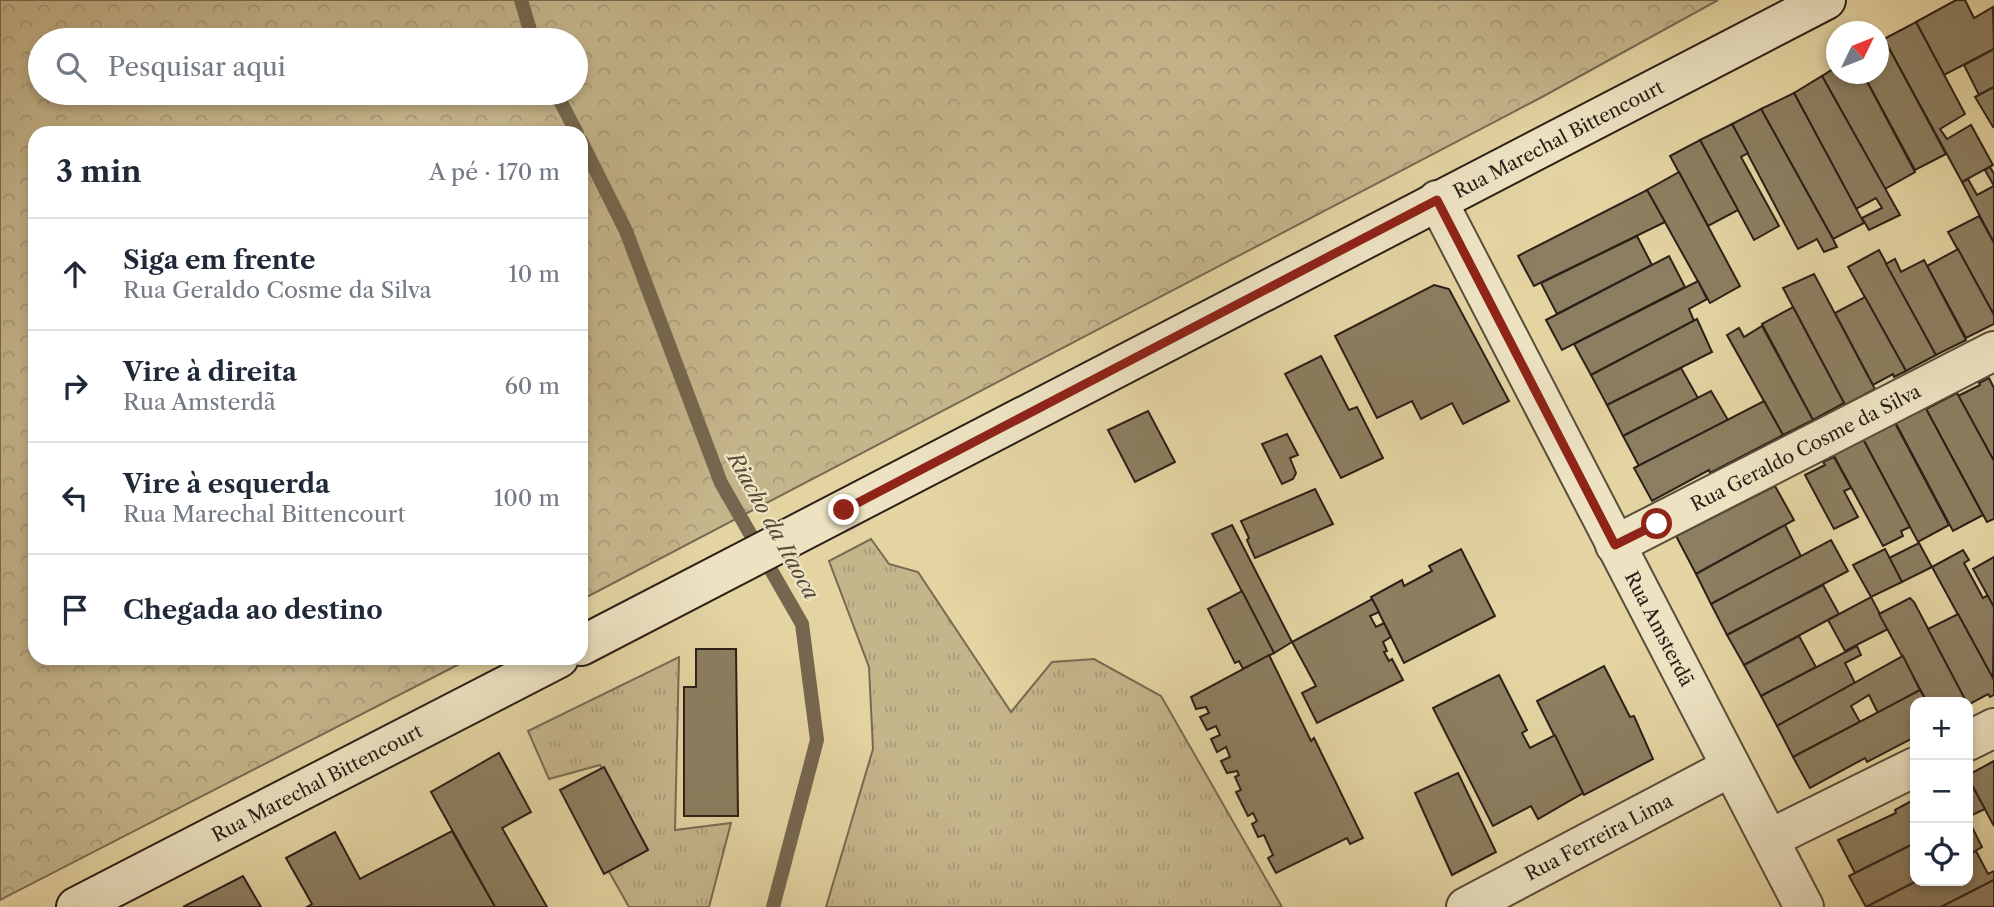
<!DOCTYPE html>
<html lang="pt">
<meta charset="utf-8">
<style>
body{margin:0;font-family:"Libre Caslon Text",serif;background:#f6f6f7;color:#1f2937}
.controls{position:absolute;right:21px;bottom:21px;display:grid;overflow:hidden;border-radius:14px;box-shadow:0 4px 10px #0003}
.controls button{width:63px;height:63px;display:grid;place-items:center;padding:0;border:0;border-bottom:2px solid #e0e1e3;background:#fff;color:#1f2937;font:35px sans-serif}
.compass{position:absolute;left:1826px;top:21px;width:63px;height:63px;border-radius:50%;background:#fff;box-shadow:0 4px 10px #0003;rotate:47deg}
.stop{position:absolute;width:21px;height:21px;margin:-16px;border:5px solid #8f2418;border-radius:50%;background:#fff}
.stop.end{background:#8f2418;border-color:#fff;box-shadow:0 2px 7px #0008}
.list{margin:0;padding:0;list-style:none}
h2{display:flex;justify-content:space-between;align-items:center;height:91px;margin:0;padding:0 28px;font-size:30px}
h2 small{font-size:23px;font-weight:400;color:#747a83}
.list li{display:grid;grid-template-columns:46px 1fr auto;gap:21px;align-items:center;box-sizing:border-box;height:112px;padding:0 28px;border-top:2px solid #e0e1e3}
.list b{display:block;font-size:26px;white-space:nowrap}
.list p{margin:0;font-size:23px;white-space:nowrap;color:#747a83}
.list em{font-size:23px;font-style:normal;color:#747a83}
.icon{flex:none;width:38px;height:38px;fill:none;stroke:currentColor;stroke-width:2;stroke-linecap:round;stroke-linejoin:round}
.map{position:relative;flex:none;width:1994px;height:907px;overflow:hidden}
.search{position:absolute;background:#fff;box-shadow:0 4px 10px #0003;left:28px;top:28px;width:560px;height:77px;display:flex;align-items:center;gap:18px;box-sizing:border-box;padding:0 24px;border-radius:38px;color:#747a83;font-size:26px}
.panel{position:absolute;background:#fff;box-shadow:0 4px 10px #0003;left:28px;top:126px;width:560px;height:539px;border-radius:21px}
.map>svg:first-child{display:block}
</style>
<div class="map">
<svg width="1994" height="907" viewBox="0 0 1994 907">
<defs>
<pattern id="grass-tufts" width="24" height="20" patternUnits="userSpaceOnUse" patternTransform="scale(1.75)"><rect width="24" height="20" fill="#c5b58b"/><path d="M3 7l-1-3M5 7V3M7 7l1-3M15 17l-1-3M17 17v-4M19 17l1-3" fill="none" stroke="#a99b77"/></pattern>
<pattern id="forest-crowns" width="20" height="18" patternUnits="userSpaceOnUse" patternTransform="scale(1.75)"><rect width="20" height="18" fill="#c5b58b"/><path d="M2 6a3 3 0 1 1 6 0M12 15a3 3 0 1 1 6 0" fill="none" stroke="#a99b77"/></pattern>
</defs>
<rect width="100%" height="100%" fill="#e4d4a2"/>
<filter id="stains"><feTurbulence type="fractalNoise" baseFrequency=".00286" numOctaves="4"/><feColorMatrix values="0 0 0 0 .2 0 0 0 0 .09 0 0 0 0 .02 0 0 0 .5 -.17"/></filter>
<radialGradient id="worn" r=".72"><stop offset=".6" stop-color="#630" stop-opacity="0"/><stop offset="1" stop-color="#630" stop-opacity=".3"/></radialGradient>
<g fill="url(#grass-tufts)" stroke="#786a52" stroke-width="2">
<polygon points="871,539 889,564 918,572 1011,712 1052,662 1094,659 1161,696 1282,907 826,907 873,749 869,667 829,561"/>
<polygon points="679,657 675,830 731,823 709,907 629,907 608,870 648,849 600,765 549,779 528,731"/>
</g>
<path fill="url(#forest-crowns)" stroke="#786a52" stroke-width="2" fill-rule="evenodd" d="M0,0h1718l-176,97 -961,503v-467h-546v525h436l-471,242zM40,40h536v53h-536z"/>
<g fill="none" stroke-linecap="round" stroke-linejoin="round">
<g stroke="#75674f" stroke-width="14">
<polyline points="521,0 533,40"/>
<polyline points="556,93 577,133"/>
<polyline points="581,141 626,231 721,483 802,624 817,740 773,907"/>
</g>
</g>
<g fill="#8c7e60" stroke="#2c2018" stroke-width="2">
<polygon points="1956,0 1965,0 1974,18 1993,7 1994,49 1944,75 1916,22"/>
<polygon points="1916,22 1965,114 1940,129 1947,139 1971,125 1993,165 1962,182 1884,39"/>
<polygon points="1884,39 1946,154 1915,170 1863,74 1878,74 1878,41"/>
<polygon points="1994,49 1994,87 1979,95 1964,65"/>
<polygon points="1836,67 1836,74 1863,74 1915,172 1885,189 1822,76"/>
<polygon points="1822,76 1900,215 1869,230 1862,218 1882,208 1876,198 1856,209 1794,93"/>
<polygon points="1994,87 1994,126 1993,127 1975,97"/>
<polygon points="1794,93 1864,223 1833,239 1761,109"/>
<polygon points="1761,109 1833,239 1837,247 1824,252 1817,239 1798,249 1732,124"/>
<polygon points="1732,124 1748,153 1741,157 1779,226 1754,240 1700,140"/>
<polygon points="1700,140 1738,210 1708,226 1670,156"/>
<polygon points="1990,167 1994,174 1994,243 1962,182 1968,179 1977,195 1994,186 1985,170"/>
<polygon points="1679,172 1740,286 1710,303 1647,190"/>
<polygon points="1647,190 1665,222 1534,286 1518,256"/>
<polygon points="1979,216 1994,243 1994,315 1948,232"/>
<polygon points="1637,236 1652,265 1557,314 1541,283"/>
<polygon points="1958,249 1994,315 1994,324 1966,338 1927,266"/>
<polygon points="1879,250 1936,355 1906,371 1848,267"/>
<polygon points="1669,256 1685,287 1562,350 1546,320"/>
<polygon points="1895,259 1901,272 1924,260 1966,340 1936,355 1886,264"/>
<polygon points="1814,274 1875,389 1845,405 1783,288"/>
<polygon points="1698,281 1707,299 1689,309 1694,321 1591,375 1574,344"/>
<polygon points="1434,285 1449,289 1509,401 1463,424 1452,403 1421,419 1412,401 1377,418 1335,336"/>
<polygon points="1865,297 1906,371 1894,377 1893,374 1873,385 1835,313"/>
<polygon points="1793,307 1844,403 1813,420 1762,324"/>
<polygon points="1697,319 1712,352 1607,405 1591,375"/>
<polygon points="1762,326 1813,420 1783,435 1727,335 1739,328 1744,337"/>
<polygon points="1321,356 1349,410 1357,407 1383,458 1341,478 1285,374"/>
<polygon points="1681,368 1698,398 1623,436 1607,405"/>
<polygon points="1989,378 1994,388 1994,461 1958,396 1980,385 1979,383"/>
<polygon points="1711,391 1728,420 1639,466 1623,436"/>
<polygon points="1957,393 1994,461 1994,519 1987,522 1926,409"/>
<polygon points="1764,401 1783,435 1710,473 1709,470 1652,501 1634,468"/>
<polygon points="1924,405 1983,515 1953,531 1894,420"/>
<polygon points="1148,411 1175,462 1135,482 1108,430"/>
<polygon points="1895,423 1949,525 1918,542 1863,439"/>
<polygon points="1287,434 1298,455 1290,458 1296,473 1293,479 1282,484 1262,444"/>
<polygon points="1863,439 1910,527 1901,531 1903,536 1883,546 1833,454"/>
<polygon points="1834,457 1851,488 1844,491 1858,517 1834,529 1805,475 1825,465 1823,462"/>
<polygon points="1775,486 1794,520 1696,574 1676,536"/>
<polygon points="1315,489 1333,524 1255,558 1247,540 1249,538 1241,521"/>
<polygon points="1232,525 1292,642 1274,653 1212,534"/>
<polygon points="1785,525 1801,556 1711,604 1696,574"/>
<polygon points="1831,540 1848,571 1727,635 1711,604"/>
<polygon points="1919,543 1932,567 1902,582 1889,558"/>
<polygon points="1461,549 1495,616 1404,663 1371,597 1402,580 1404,586 1432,571 1429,566"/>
<polygon points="1885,549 1902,582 1871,597 1853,565"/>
<polygon points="1963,550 1969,560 1964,563 1983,598 1988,595 1994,607 1993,679 1932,567"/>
<polygon points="1994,557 1994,607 1973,569"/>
<polygon points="1823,585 1839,614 1744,665 1727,635"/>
<polygon points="1242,591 1274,653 1243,669 1239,661 1235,663 1208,609"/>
<polygon points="1871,597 1888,629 1845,651 1828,620"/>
<polygon points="1910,598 1914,602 1967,702 1927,702 1879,614"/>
<polygon points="1372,599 1379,612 1370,616 1376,627 1384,623 1391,637 1383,642 1387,651 1384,652 1389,661 1392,659 1403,680 1317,723 1302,693 1316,686 1292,642"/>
<polygon points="1958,614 1994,680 1994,695 1990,697 1988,694 1968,705 1928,629"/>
<polygon points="1799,636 1816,667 1761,696 1744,665"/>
<polygon points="1857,646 1861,655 1845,663 1855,683 1777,726 1761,696"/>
<polygon points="696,649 736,649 738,816 684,816 684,687 696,687"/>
<polygon points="1269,655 1311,741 1314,738 1363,838 1350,844 1347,838 1276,873 1268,858 1273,855 1264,835 1258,837 1252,824 1257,821 1253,813 1248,816 1236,792 1241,790 1235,777 1239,775 1237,771 1227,773 1221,761 1230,757 1226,747 1217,752 1211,739 1220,735 1216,726 1207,730 1200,717 1209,713 1206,707 1196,709 1191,697"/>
<polygon points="1903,656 1920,690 1878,713 1869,695 1851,706 1860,722 1793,757 1777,726"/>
<polygon points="1604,666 1630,717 1634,716 1653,759 1584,795 1537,701"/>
<polygon points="1499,675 1527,730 1522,733 1530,748 1555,735 1583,793 1538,819 1531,806 1493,826 1433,708"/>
<polygon points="1920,690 1927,702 1915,702 1915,737 1867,762 1865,758 1810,788 1793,757"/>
<polygon points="499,753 531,812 502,828 547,907 495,907 431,792"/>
<polygon points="1994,761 1994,826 1968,778 1968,775"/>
<polygon points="604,767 648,850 604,874 560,790"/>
<polygon points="1458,773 1496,852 1452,875 1415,793"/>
<polygon points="1968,778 1985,809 1968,817"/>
<polygon points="1915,799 1915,843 1855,873 1838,840 1896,813 1895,810"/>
<polygon points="1968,819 1982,847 1968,855"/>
<polygon points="452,831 495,907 307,907 312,904 286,858 335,832 360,879"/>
<polygon points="1915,843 1917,881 1866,907 1849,876"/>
<polygon points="1976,851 1988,874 1994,871 1994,880 1941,907 1866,907 1917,881 1968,881 1968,855"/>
<polygon points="243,876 261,907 183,907"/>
<polygon points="1994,880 1994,907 1941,907"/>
</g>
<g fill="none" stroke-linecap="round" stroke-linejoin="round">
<g stroke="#5a4d3a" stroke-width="42">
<g id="street">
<path id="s1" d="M1437,200l367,707"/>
<path id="s2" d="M1615,545l379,-194"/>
<polyline points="1968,741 1994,728"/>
<polyline points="1769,839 1915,767"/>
<path id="s3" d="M1466,907l265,-140"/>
</g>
</g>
<g stroke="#2c2018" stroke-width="42">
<g id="secondary">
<path id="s4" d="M581,646l1245,-646"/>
<path id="s5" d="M76,907l483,-249"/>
</g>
</g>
<use href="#street" stroke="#ede3c3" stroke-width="38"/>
<use href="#secondary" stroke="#ede3c3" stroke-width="38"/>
</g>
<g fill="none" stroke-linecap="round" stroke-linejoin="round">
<polyline stroke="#8f2418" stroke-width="9" points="844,510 1437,200 1615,545 1657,524"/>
</g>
<g text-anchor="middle" stroke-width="5" stroke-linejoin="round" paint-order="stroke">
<g font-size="19" fill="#2c2018" stroke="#ede3c3">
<text dy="7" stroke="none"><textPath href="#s4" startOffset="1101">Rua Marechal Bittencourt</textPath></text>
<text dy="7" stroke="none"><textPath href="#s2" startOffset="214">Rua Geraldo Cosme da Silva</textPath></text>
<text dy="7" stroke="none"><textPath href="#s1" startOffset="483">Rua Amsterdã</textPath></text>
<text dy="7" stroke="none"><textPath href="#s5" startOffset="271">Rua Marechal Bittencourt</textPath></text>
<text dy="7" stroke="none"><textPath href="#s3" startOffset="150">Rua Ferreira Lima</textPath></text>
</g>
<g font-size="21" font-style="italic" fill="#564a38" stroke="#ede3c3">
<text transform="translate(773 526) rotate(61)" y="7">Riacho da Itaoca</text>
</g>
</g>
<rect width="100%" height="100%" filter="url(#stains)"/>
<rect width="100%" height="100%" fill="url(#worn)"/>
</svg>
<div class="controls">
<button>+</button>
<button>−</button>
<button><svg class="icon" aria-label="locate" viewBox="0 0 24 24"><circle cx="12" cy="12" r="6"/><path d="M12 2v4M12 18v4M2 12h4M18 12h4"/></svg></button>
</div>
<svg class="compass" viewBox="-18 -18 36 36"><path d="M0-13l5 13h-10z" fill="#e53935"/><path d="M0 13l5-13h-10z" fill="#747a83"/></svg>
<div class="stop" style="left:1657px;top:524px"></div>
<div class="stop end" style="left:844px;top:510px"></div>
<div class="search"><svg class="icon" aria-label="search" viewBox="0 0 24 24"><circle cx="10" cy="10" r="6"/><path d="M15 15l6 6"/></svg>Pesquisar aqui</div>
<section class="panel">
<h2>3 min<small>A pé · 170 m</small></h2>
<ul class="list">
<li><svg class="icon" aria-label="ahead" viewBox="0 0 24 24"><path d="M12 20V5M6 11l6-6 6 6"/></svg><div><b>Siga em frente</b><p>Rua Geraldo Cosme da Silva</p></div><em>10 m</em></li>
<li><svg class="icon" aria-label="right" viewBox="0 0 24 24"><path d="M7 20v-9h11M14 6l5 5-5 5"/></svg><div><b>Vire à direita</b><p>Rua Amsterdã</p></div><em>60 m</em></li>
<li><svg class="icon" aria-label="left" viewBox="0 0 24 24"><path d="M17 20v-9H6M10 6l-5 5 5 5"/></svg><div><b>Vire à esquerda</b><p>Rua Marechal Bittencourt</p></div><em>100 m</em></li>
<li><svg class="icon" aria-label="arrive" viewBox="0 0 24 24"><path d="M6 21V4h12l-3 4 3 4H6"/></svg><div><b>Chegada ao destino</b></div></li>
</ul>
</section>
</div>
